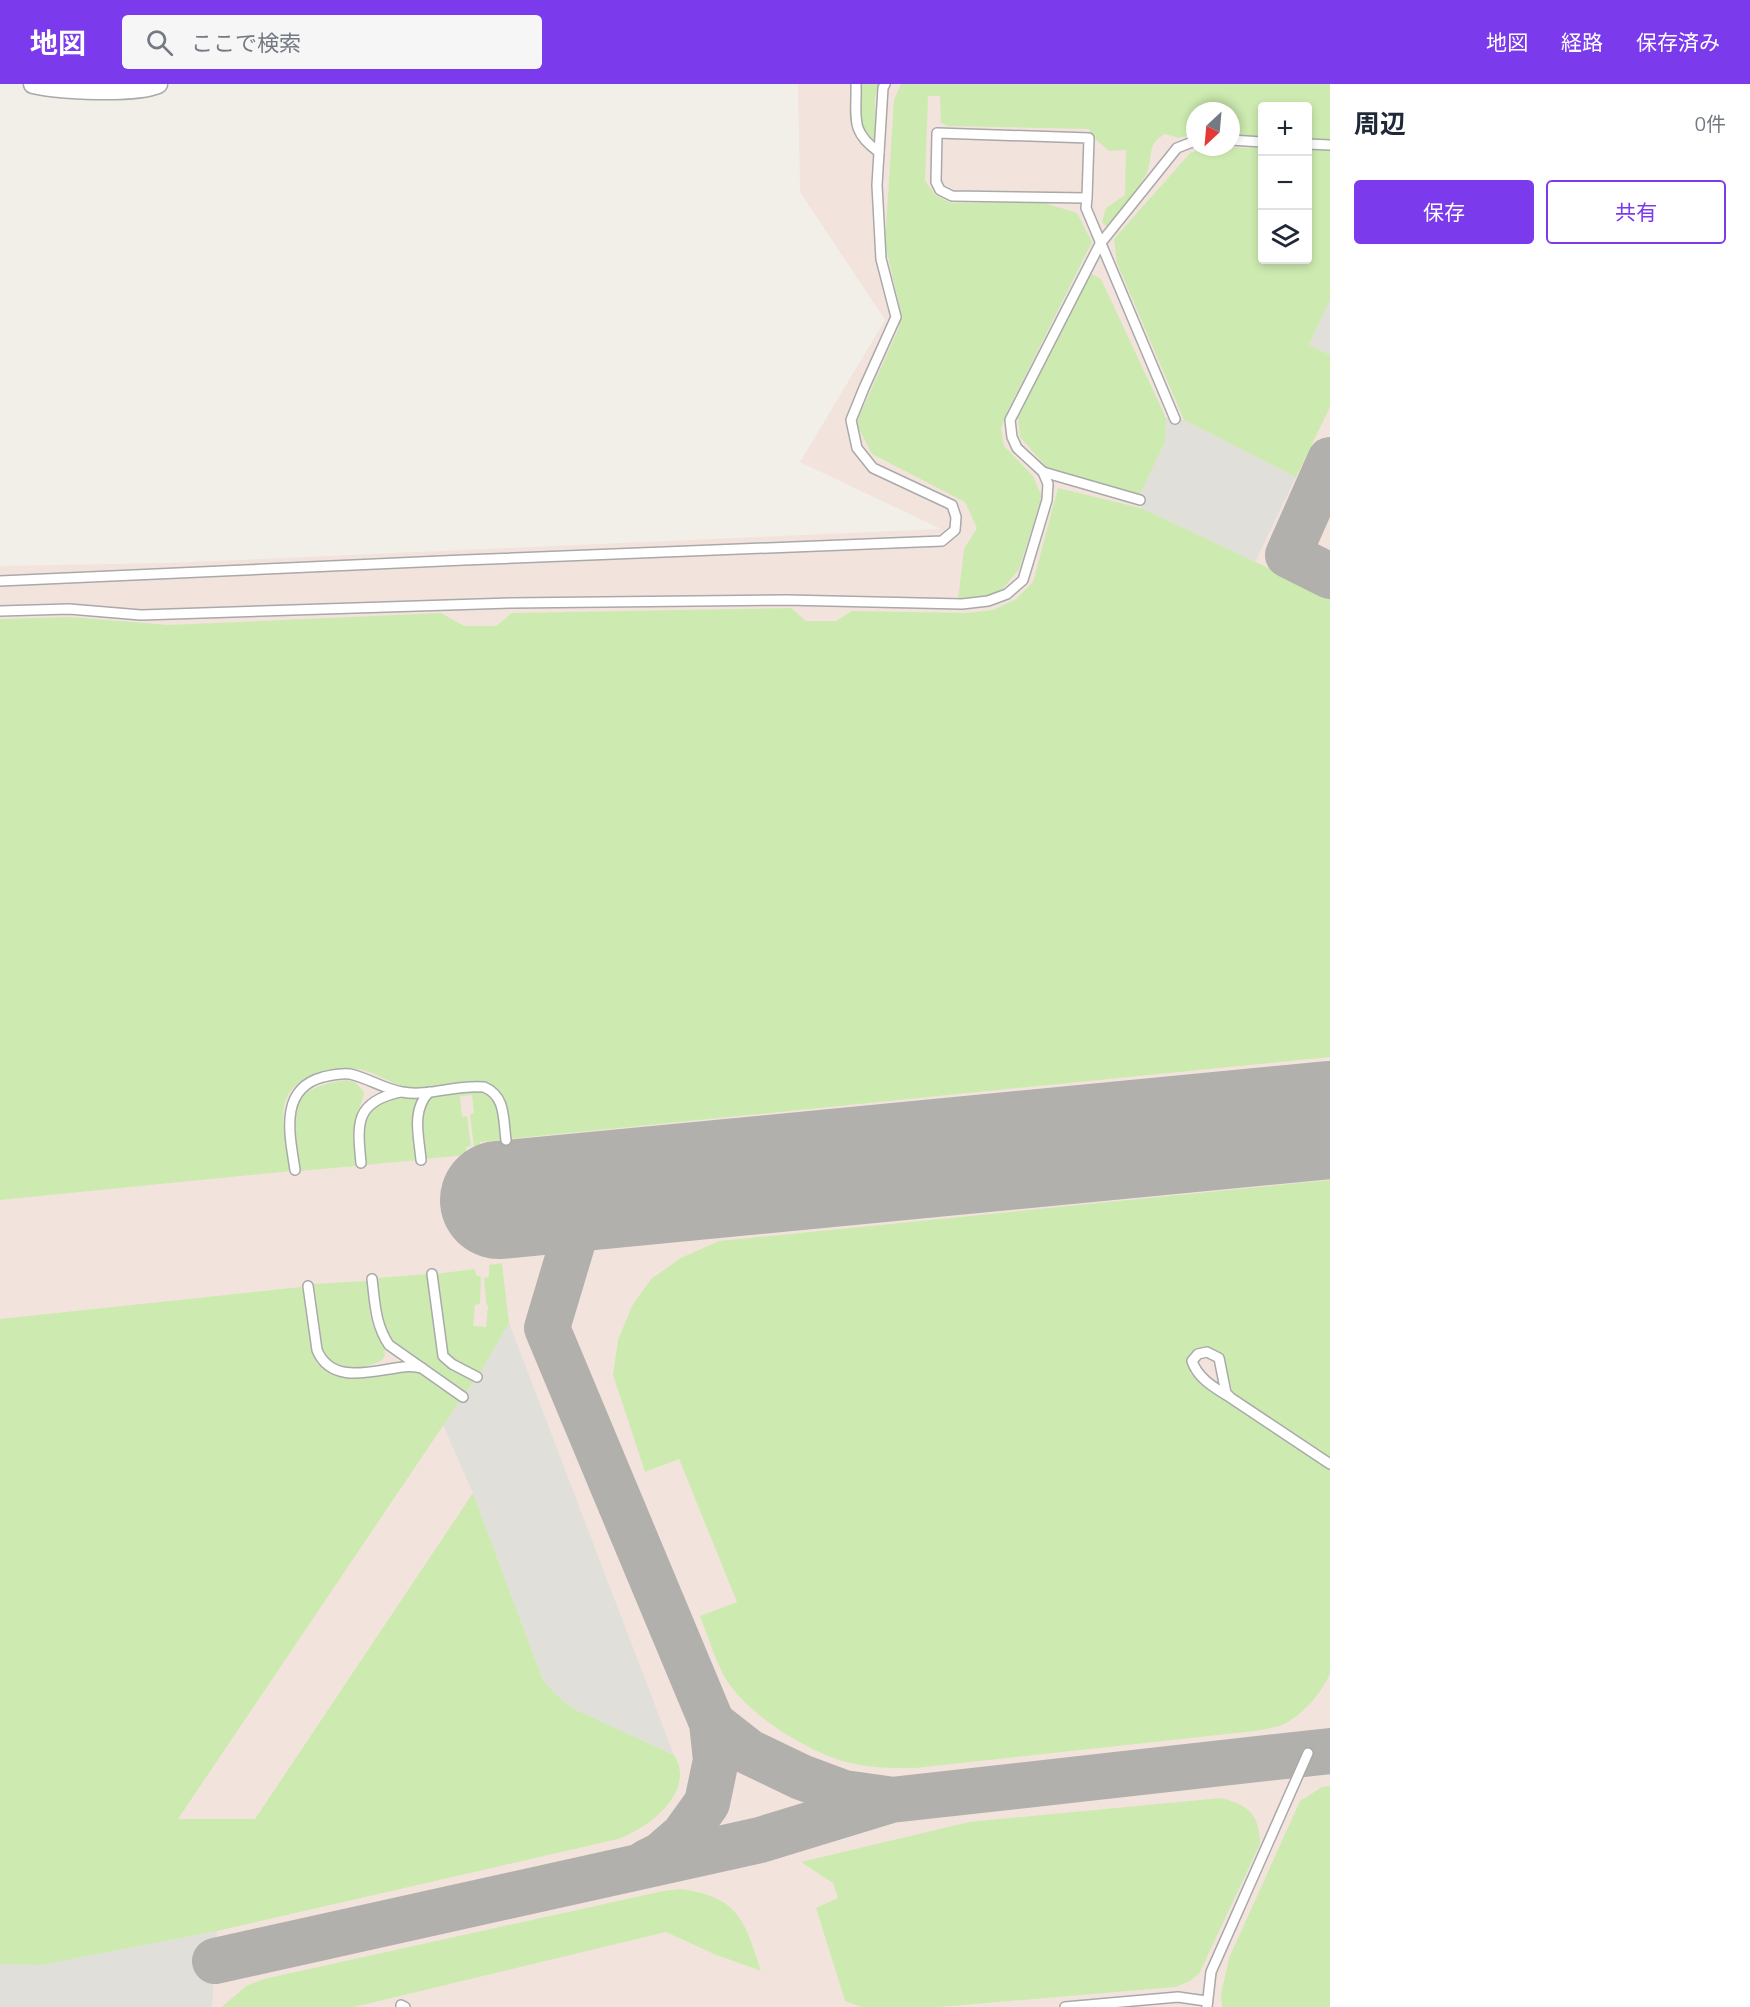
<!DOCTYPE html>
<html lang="ja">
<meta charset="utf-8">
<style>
body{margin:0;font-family:"Titillium Web","Noto Sans JP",sans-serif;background:#f6f6f7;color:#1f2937}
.controls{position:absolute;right:18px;top:18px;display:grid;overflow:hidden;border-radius:6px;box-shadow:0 3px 9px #0003}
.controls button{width:54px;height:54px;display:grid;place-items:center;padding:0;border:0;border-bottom:2px solid #e0e1e3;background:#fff;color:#1f2937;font:30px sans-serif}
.compass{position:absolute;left:1186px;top:18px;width:54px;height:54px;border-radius:50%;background:#fff;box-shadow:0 3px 9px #0003;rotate:206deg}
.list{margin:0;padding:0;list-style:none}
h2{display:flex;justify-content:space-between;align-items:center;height:78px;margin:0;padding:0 24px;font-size:26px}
h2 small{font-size:20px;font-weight:400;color:#747a83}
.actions{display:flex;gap:12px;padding:18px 24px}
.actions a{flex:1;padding:14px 0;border:2px solid #7c3aed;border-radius:6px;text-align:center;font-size:21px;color:#7c3aed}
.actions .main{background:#7c3aed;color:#fff}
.icon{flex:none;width:33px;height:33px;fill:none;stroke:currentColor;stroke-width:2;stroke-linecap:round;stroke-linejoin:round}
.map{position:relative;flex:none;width:1330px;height:1923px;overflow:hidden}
header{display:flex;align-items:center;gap:36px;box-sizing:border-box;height:84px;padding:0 30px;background:#7c3aed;color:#fff}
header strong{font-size:28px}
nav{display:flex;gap:33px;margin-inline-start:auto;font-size:21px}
.search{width:420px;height:54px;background:#f6f6f7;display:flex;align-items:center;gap:15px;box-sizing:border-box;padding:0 21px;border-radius:6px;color:#747a83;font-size:22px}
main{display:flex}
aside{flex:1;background:#fff}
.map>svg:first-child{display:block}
</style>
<header>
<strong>地図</strong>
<div class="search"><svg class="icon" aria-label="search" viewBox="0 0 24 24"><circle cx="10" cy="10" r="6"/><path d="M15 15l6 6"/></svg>ここで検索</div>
<nav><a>地図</a><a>経路</a><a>保存済み</a></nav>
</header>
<main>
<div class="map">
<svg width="1330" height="1923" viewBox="0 0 1330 1923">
<rect width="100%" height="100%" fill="#f2efe9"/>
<path fill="#f3e3dd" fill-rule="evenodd" d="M798,0h532v1923h-1330v-1441l168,-3 773,-34 -141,-67 85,-142 -85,-128zM1262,22h46v154h-46zM1195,27h36v36h-36z"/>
<g fill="#e1dfda">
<polygon points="1330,215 1330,271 1309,261"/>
<polygon points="1166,334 1184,336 1296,393 1255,478 1141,424 1139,412 1165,358"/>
<polygon points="509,1239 674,1671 574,1625 560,1615 550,1605 542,1594 473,1409 443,1341 479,1291"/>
<polygon points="217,1847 212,1923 0,1923 0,1880 41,1881"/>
</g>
<g fill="#cdebb0">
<path d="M862,0h16l-3,13v44c-20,-17 -14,-34 -13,-57z"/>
<path d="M901,0h429v57l-22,-1v-34h-46v33l-31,-1v-27h-36v23l-16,4 -14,-4c-18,10 -12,20 -17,36 -5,14 -30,45 -39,59l-7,-7 4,-14 19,-13 1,-45 -17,1 -16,-14 -4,-8 -141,-3 -7,-3 -1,-27h-12l-3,84 10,15 16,8h94l32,10 15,29 -85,170 -6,17 3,17 29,30 9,21 -23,72 -18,22 -20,7 -23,2 6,-51 13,-21 -12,-26 -93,-48 -16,-31 43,-95 2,-15 -16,-69 9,-144z"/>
<polygon points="1207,63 1262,64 1262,176 1308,176 1308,64 1330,64 1330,215 1309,261 1330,271 1330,323 1296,393 1184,336 1117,179 1114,155 1190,69"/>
<polygon points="1090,189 1101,195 1166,334 1165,358 1139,412 1048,385 1020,353 1018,333"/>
<path d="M1058,404l83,20 189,89v460l-822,82c-1,-16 2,-40 -13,-51 -24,-16 -55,2 -81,0 -20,-1 -37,-16 -56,-19 -28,-3 -69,6 -74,38 -3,21 4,44 8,64l-292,29v-581l70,-2 99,8 272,-12 23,13h32l16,-13 279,-5 15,13h30l16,-10 114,2 27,-3 23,-11 17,-17z"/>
<path d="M346,996l9,2 9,10c-1,11 -7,18 -9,29 -3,14 0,30 1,45l-57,5c-7,-54 -20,-81 47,-91z"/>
<path d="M479,1005c23,8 21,30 24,51l-23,2v4l-6,1 -4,-32 4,-2 -2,-18 -12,1 2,21 5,-1 4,30 -5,1v8l-42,4c-2,-18 -14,-59 11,-65 14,-3 30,-4 44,-5z"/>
<polygon points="415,1012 418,1014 414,1028 418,1076 365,1081 361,1050 368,1027 385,1015"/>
<path d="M1330,1096v279l-96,-62 -12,-44 -13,-6 -14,3 -8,12 4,13 37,26 102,66v207c-9,19 -26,40 -46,50 -9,4 -20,5 -29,7l-340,37c-25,0 -49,0 -73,-7 -39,-12 -98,-49 -118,-85 -10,-19 -16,-40 -24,-60l37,-14 -58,-143 -34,13 -32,-97 5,-35 14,-34 19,-27 30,-21 38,-17z"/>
<polygon points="502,1179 509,1239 479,1291 456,1279 445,1271 435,1190 475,1185 476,1191 481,1193 480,1220 475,1221 473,1242 486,1243 488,1222 486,1220 484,1194 489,1193 489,1181"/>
<path d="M427,1190l13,84 36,20 -11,16c-23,-16 -73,-43 -82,-69 -5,-14 -4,-32 -6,-47z"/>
<path d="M367,1197c2,13 1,29 5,42 5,14 26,35 1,41 -7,2 -15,5 -23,4 -13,-3 -23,-8 -29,-20l-6,-57 -3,-7z"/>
<path d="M301,1203l4,6 7,57 5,13 23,13 77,-5 44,28 -283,420h77l218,-326 69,185c9,13 19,22 32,31l100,46c23,36 -25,73 -56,84l-401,92 -176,34 -41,-1v-645z"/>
<polygon points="1330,1702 1330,1923 1222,1923 1221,1910 1229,1874 1300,1717 1322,1703"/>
<path d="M1221,1714c27,7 39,16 39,46l-61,130 -9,7 -15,6 -235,20h-79l-16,-6 -29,-93 22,-10 -5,-15 -32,-21 168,-40z"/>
<path d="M681,1805c58,8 64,32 80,82l-47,-17 -48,-22 -312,75h-132l24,-21 18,-7 399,-88z"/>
</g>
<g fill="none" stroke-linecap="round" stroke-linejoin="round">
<g stroke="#b1b0ac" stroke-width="46">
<polyline points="1330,376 1288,471 1330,492"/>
<polyline points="588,1107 547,1244 712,1639 716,1676 707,1719 684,1751 661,1771 647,1778"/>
<polyline points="712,1639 749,1668 801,1693 844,1709 887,1715"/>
<polyline points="215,1877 760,1756 891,1716 1330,1667"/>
</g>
<polyline stroke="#b1b0ac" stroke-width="118" points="499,1116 1330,1036"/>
<g stroke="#a9a9a9" stroke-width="12">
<g id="service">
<path d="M856,0c1,33 -7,47 23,68"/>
<polyline points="1231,56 1262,58"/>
<polyline points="1308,60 1330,61"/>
<polyline points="1087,114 952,112 940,106 936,98 937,49 1089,54 1087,114 1086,124 1175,335"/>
<polyline points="1043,388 1140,416"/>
<polyline points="0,497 464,476 942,457 955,446 956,433 952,421 873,384 857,364 851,336 864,304 896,233 881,175 877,101 883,4 885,0"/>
<polyline points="0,527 69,525 141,531 511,519 786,516 962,520 988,517 1007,510 1023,496 1047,416 1048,400 1043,388 1017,364 1012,353 1010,336 1100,160 1177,64 1195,57"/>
<path d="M421,1076c-2,-24 -10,-49 8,-68"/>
<path d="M361,1079c-4,-40 -6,-61 39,-71"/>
<path d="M295,1086c-5,-34 -17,-81 28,-93 9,-2 18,-4 27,-3 18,4 34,15 52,18 27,5 55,-8 82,-5 22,9 19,32 22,53"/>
<polyline points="432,1190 443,1272 452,1280 477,1293"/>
<path d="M372,1195c3,24 3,45 17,66l74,52"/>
<path d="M308,1202l9,64c15,36 57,20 86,17 6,-1 13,0 19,1"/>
<path d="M1231,1314l-5,-5 -7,-35 -12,-6 -9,2 -6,7c6,18 23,27 39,37l99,66"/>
<polyline points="401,1923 401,1921 405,1923"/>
<polyline points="1065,1923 1178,1913 1206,1917"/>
<polyline points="1207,1923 1211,1888 1308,1669"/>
</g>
</g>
<g stroke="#a9a9a9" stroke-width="21">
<path id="minor" d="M33,0c27,6 101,10 125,0"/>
</g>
<use href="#service" stroke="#fff" stroke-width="9"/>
<use href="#minor" stroke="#fff" stroke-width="18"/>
</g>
</svg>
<div class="controls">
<button>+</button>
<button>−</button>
<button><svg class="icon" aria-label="layers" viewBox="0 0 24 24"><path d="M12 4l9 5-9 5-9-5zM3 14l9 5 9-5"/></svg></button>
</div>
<svg class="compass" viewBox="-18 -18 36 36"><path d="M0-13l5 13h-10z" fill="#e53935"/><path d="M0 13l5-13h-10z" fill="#747a83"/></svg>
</div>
<aside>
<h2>周辺<small>0件</small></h2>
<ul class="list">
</ul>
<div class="actions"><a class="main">保存</a><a>共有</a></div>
</aside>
</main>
